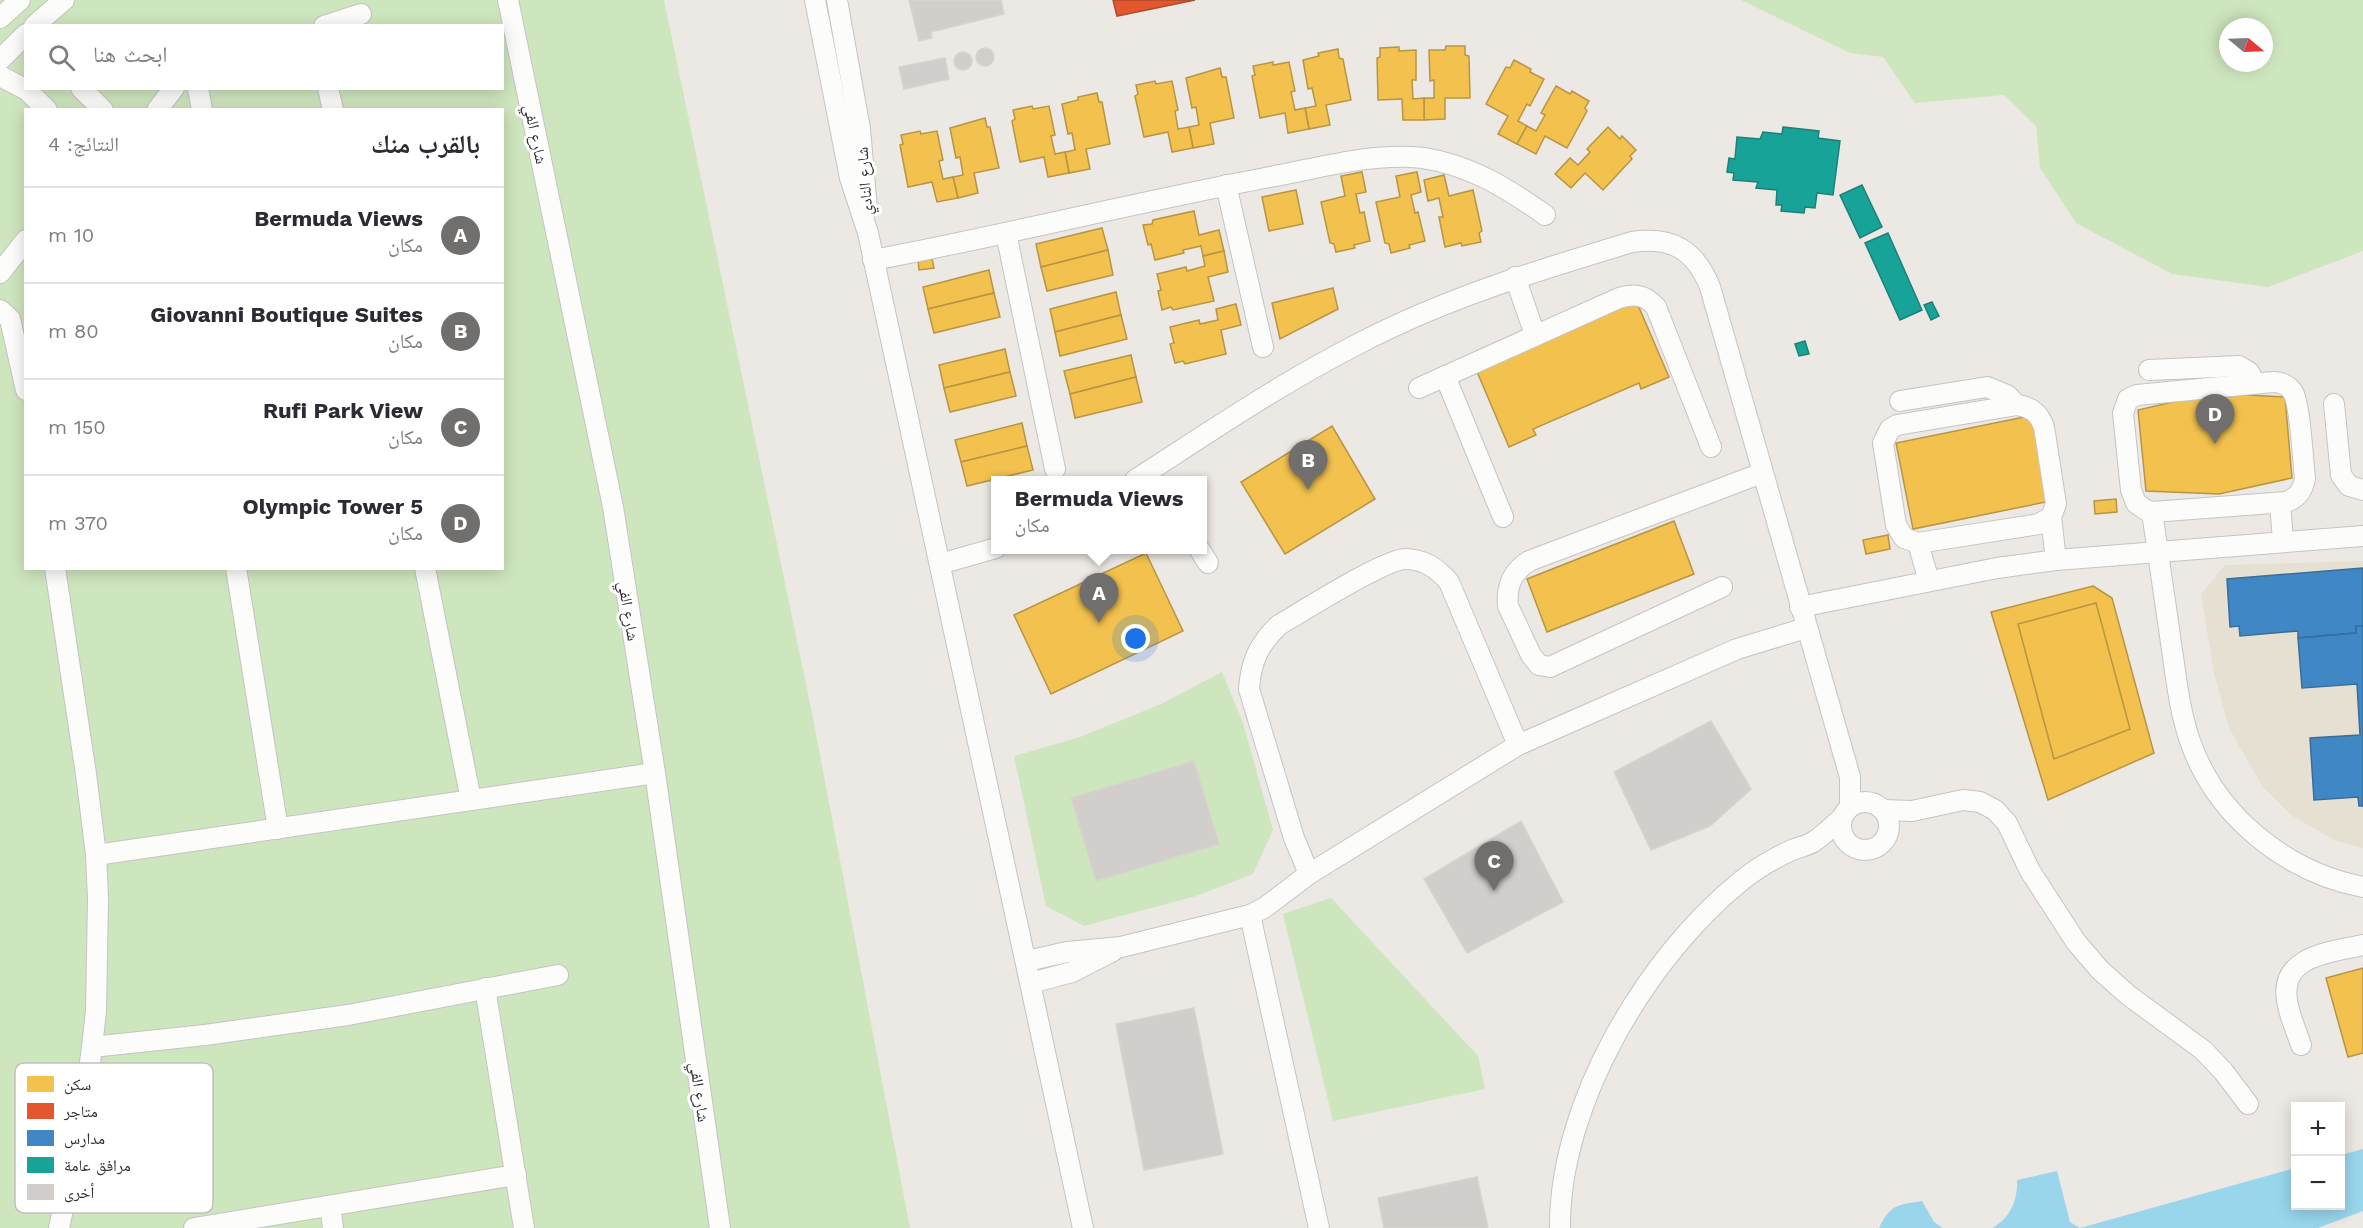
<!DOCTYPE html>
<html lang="ar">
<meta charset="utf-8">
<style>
body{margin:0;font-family:"Work Sans","Noto Naskh Arabic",sans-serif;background:#f2f2f3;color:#2b2b33;direction:rtl}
.controls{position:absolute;right:18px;bottom:18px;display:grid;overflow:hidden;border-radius:0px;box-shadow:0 3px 15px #0003}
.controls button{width:54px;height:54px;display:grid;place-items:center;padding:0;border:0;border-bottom:2px solid #e1e1e2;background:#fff;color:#2b2b33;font:30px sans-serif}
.compass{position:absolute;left:2219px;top:18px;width:54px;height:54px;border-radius:50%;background:#fff;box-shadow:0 3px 15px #0003;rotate:109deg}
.you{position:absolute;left:1136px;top:639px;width:21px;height:21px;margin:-15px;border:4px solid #fff;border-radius:50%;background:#1a73e8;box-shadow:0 0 0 9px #1a73e833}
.badge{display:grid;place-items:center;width:39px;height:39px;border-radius:50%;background:#706f6e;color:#fff;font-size:20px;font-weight:700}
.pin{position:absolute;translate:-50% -50px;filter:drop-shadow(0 2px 3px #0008)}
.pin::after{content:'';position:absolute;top:32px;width:21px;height:18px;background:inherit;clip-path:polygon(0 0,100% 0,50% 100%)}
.popup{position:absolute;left:991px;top:476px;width:216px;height:78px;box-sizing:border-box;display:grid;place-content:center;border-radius:0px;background:#fff;filter:drop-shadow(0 2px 4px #0005);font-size:20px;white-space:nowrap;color:#7c7c81}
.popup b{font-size:22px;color:#2b2b33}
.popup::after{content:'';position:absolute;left:50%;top:100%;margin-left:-12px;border:12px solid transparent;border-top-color:#fff}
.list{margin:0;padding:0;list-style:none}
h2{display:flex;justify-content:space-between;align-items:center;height:78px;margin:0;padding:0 24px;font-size:26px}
h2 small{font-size:20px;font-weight:400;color:#7c7c81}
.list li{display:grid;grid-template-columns:39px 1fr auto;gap:18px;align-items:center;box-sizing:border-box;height:96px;padding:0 24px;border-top:2px solid #e1e1e2}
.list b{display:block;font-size:22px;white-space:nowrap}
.list p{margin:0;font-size:20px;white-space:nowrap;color:#7c7c81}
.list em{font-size:20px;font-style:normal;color:#7c7c81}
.icon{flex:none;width:33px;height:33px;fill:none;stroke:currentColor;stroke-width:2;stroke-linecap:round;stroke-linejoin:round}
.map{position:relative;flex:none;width:2363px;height:1228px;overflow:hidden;direction:ltr}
.search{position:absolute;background:#fff;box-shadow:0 3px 15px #0003;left:24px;top:24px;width:480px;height:66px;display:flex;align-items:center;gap:15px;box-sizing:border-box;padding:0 21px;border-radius:0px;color:#7c7c81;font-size:22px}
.panel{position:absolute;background:#fff;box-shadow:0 3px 15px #0003;left:24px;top:108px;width:480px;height:462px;border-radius:0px;direction:rtl}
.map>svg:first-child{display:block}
</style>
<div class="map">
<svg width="2363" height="1228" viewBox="0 0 2363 1228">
<rect width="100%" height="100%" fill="#ece8e4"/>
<polygon fill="#e6e0d3" points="2363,561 2363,848 2336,841 2291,815 2262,786 2229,728 2213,669 2201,594 2225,565"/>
<g fill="#cee6be" fill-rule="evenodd">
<path d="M0,0h664l148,713 98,515h-910zM26,26h476v62h-476zM26,110h476v458h-476z"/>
<path d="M1741,0h622v251l-95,36 -96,-13 -96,-51 -36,-55 -4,-42 -32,-31 -89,8 -32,-46 -33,-4zM2228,27h36v36h-36z"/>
<polygon points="1222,672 1243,723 1273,830 1253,874 1196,896 1084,926 1046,906 1014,756 1080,737 1161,704"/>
<polygon points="1331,898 1478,1056 1485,1089 1333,1121 1283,914"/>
</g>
<g fill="#99d6ec">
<path d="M2363,1149v62l-45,17h-326c18,-9 26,-28 25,-48l40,-9 13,51 10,6 215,-60 1,38h44l1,-51z"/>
<path d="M1922,1201l12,21 9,6h-64c12,-24 18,-23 43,-27z"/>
</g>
<g fill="#f2c14e" stroke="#b79544" stroke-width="1.5">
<polygon points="1446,46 1465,46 1465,55 1469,56 1470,98 1445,98 1445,119 1424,120 1424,98 1434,98 1434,80 1430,81 1429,50 1445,50"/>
<polygon points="1399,47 1399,51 1416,50 1416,80 1412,80 1413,99 1424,98 1424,120 1403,120 1402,99 1378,100 1377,58 1380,57 1380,48"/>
<polygon points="1338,49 1339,58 1343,59 1351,100 1326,105 1330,125 1309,129 1305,108 1316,106 1312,88 1308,89 1303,60 1319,56 1318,53"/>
<polygon points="1514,60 1531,69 1530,72 1544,79 1530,106 1527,104 1518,121 1527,126 1517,144 1498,134 1508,116 1486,104 1506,67 1510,68"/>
<polygon points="1273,62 1273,65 1289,62 1295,91 1291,92 1295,110 1305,108 1309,129 1288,133 1285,113 1260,118 1252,76 1255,75 1253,66"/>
<polygon points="1220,68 1222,77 1226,77 1234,118 1210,123 1214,144 1193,148 1189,127 1199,125 1196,107 1192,108 1186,78"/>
<polygon points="1155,81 1156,84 1172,81 1178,110 1175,111 1178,129 1189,127 1193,148 1172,152 1168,132 1144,137 1135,96 1138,94 1136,85"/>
<polygon points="1556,86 1570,94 1572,91 1589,101 1585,108 1587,111 1567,148 1545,136 1536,154 1517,144 1527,126 1536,131 1545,115 1541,113"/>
<polygon points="1097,93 1099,102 1102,102 1110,144 1086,149 1090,169 1069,173 1065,152 1075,150 1072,133 1068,134 1062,104 1078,100 1078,97"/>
<polygon points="1032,106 1033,109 1049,106 1055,135 1051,136 1055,154 1065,152 1069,173 1048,177 1044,157 1020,162 1012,121 1015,119 1013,110"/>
<polygon points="985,118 987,127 990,127 999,168 974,173 978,193 958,198 953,177 963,175 960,157 956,158 950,128"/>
<polygon points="1608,127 1620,139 1622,136 1636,150 1630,156 1632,159 1603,190 1585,173 1571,188 1555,174 1570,158 1578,165 1590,152 1587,149"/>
<polygon points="920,131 921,134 937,131 943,160 939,161 943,179 953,177 958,198 937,202 932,182 908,187 900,145 903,144 901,135"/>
<polygon points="1362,172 1366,192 1356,194 1360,213 1364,212 1370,241 1354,245 1355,248 1336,252 1334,244 1330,243 1321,202 1345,196 1341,176"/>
<polygon points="1417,172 1421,192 1411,195 1415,213 1418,212 1425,241 1409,245 1410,248 1391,253 1389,244 1385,243 1376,202 1400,197 1396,176"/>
<polygon points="1444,175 1449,196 1473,190 1482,231 1479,233 1481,242 1462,246 1461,243 1445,247 1439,217 1443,217 1439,198 1428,201 1424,180"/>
<polygon points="1296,190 1303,224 1269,231 1262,197"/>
<polygon points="1194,211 1199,235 1219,230 1224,251 1203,256 1201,246 1183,250 1184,253 1155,260 1151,244 1148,245 1143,225 1152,224 1153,220"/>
<polygon points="1102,228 1108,250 1041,267 1036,244"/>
<polygon points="1108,250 1113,275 1047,291 1041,267"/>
<polygon points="1224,251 1228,272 1208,277 1214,301 1173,310 1171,307 1162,310 1158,291 1161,290 1157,274 1186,267 1187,271 1205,266 1203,256"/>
<polygon points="932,258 934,268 919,270 918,260"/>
<polygon points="989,270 994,293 928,309 923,287"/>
<polygon points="1333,288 1338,309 1280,339 1272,303"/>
<polygon points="1116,292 1121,315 1055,332 1050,309"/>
<polygon points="994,293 1000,317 934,333 928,309"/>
<polygon points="1635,298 1669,377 1641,389 1639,383 1533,429 1536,435 1509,447 1475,367"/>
<polygon points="1236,304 1241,325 1221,330 1226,354 1185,364 1183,361 1175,363 1170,344 1174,343 1170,327 1199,320 1200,324 1218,320 1216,309"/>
<polygon points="1121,315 1127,339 1060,356 1055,332"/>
<polygon points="1005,349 1010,372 944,388 939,365"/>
<polygon points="1131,355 1136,377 1070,394 1064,371"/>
<polygon points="1010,372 1016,396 950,412 944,388"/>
<polygon points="1136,377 1142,402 1075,418 1070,394"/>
<polygon points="2211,393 2285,397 2292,478 2219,494 2146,491 2138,410"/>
<polygon points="2034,415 2051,501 1913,529 1896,443"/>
<polygon points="1022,423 1027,446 961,462 955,440"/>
<polygon points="1332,426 1375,499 1285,554 1241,482"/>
<polygon points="1027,446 1033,470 967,486 961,462"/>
<polygon points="2116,499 2117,512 2095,514 2094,501"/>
<polygon points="1674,521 1694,574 1547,632 1527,579"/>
<polygon points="1888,535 1890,549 1866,554 1863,540"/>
<polygon points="1146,553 1183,631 1051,694 1014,615"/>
<polygon points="2093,586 2112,598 2154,753 2048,800 1991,612"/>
<polygon points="2096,603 2130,729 2054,759 2018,624"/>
<polygon points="2363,968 2363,1053 2348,1057 2326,978"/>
</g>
<polygon fill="#e4572e" stroke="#ad4b2e" stroke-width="1.5" points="1113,0 1195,0 1117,16"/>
<g fill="#3f88c5" stroke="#3a6d98" stroke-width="1.5">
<polygon points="2363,568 2363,626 2356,626 2356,633 2298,638 2298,631 2240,636 2239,626 2230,627 2227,579"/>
<polygon points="2356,626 2363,626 2363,806 2359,806 2358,797 2314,800 2310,738 2360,735 2357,684 2302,688 2298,638 2356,633"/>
</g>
<g fill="#17a398" stroke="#1e8078" stroke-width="1.5">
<polygon points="1783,127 1819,131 1818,138 1840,141 1833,195 1817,193 1815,208 1805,207 1804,213 1781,211 1782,205 1776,205 1777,190 1756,188 1758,182 1733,180 1734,173 1727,172 1729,158 1735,159 1737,137 1760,139 1763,132 1782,134"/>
<polygon points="1862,185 1882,227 1860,238 1840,195"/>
<polygon points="1888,233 1922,310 1900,320 1865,243"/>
<polygon points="1932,302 1939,316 1931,320 1924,305"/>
<polygon points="1805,341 1809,354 1799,356 1795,344"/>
</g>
<g fill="#d1cecb" stroke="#d7d4d0" stroke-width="1.5">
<polygon points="909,0 1001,0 1004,14 931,32 932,38 919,41"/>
<circle cx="985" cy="57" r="9"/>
<circle cx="963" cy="61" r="9"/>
<polygon points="945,58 949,79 904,89 899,67"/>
<polygon points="1711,721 1751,789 1710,826 1651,850 1614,772"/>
<polygon points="1194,761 1219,844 1096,881 1071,798"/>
<polygon points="1521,821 1563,902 1467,953 1424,879"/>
<polygon points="1194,1008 1223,1154 1144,1170 1116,1024"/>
<polygon points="1477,1177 1488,1228 1384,1228 1378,1198"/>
</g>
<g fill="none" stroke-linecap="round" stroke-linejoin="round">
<g stroke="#c5c4c5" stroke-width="22">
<g id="minor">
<polyline points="508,0 613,507 655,773 720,1228"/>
<polyline points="815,0 850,178 868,233 1083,1228"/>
<polyline points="837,0 860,129 867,209"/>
<polyline points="0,18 20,0"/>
<polyline points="34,26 64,0"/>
<polyline points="324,26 361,14"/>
<polyline points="0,60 26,34"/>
<polyline points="0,76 27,90 47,110"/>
<polyline points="81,88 103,110"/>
<polyline points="198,88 202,110"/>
<polyline points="328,88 333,110"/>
<polyline points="157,110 174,88"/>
<polyline points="1226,185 1263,347"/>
<polyline points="1006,233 1055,469"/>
<path d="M873,260c133,-25 264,-58 397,-83 49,-9 103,-25 153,-19 47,7 84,30 122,57"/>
<polyline points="0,273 26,240"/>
<polyline points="1515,277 1535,335"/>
<polyline points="0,310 10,319 26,390"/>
<polyline points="2149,370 2239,366 2249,372 2255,383"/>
<polyline points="1445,376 1503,517"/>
<path d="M2273,382c8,0 15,3 20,10 7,12 10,69 12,86 -2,12 -7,20 -19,24l-134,10 -6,-2 -10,-7 -5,-13 -8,-77 5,-14 9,-4z"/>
<path d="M1419,388l200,-90c16,-5 26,-3 37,9l55,140"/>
<polyline points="1900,401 1987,387 2007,395 2017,405"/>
<polyline points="2334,404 2341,475 2349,486 2363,490"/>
<path d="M2017,405c14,2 22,8 27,22l12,77 -5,13 -12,7 -121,19 -14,-5 -8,-13 -13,-82 7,-14 7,-4z"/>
<path d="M1135,480c73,-47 146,-97 225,-137 86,-45 179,-73 272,-101 40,-6 63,8 78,45l140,490v29"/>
<polyline points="2280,503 2283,541"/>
<path d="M2152,512c6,43 13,87 19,131 5,33 8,66 19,98 26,75 96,131 173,146"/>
<polyline points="2051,517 2056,560"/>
<polyline points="1918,543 1929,581"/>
<polyline points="1200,550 1208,563"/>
<polyline points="940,564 996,548"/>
<polyline points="55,568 86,774 96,855 98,899 96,1011 92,1047 82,1122 59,1228"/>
<polyline points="236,568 278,829"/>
<polyline points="425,568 471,800"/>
<path d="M1722,587l-172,80 -11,-2 -8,-10 -23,-49c-2,-20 4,-34 21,-45l233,-88"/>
<polyline points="1800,607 1997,568 2056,560 2363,536"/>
<circle cx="1865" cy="826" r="24"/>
<polyline points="1884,810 1912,811 1963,800 1980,802 1995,810 2007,823 2030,871 2076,942 2100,970 2128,995 2203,1050 2223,1071 2248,1104"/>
<polyline points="96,855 655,773"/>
<path d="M1309,874l-15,-36 -45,-149c2,-28 10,-45 30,-64 24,-14 104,-65 126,-66 19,0 32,9 44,23l69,163"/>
<polyline points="1250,915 1319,1228"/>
<polyline points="1027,961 1067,952 1121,947 1250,915 1264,908 1309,874 1518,745 1737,649 1806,628"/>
<polyline points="1031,983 1072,972 1113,951"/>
<polyline points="485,988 524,1228"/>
<path d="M2301,1045c-5,-15 -12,-30 -14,-45 -7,-45 45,-48 76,-55"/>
<polyline points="92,1047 205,1035 348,1015 558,975"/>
<polyline points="330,1206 333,1228"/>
<polyline points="194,1228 516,1175"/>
<path d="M1560,1228c-1,-124 86,-270 181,-347 15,-12 33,-23 51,-31 7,-3 15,-4 21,-8 10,-6 19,-16 28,-23"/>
</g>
</g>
<use href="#minor" stroke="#fcfcfb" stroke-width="20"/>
</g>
<g text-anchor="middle" stroke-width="6" stroke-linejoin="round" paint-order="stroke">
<g font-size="16" fill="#2e2e2e" stroke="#fff">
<text transform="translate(536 134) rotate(78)" y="6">شارع الفي</text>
<text transform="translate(864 181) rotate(-94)" y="6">شارع النادي</text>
<text transform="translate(629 611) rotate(81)" y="6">شارع الفي</text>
<text transform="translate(700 1092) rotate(82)" y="6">شارع الفي</text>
</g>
</g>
<rect x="15" y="1063" width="198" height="150" rx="9" fill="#fff" stroke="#c0c0c0" stroke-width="1.5"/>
<rect x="27" y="1076" width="27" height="16" fill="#f2c14e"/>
<rect x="27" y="1103" width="27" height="16" fill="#e4572e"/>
<rect x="27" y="1130" width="27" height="16" fill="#3f88c5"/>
<rect x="27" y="1157" width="27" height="16" fill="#17a398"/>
<rect x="27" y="1184" width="27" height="16" fill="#d1cecb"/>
<g font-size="16" fill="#2e2e2e">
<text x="64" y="1090">سكن</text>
<text x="64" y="1117">متاجر</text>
<text x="64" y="1144">مدارس</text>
<text x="64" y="1171">مرافق عامة</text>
<text x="64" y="1198">أخرى</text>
</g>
</svg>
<div class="controls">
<button>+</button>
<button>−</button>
</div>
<svg class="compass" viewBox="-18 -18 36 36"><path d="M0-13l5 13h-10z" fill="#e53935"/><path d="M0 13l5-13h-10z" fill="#7c7c81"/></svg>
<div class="you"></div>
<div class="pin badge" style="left:1099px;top:623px">A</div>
<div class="popup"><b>Bermuda Views</b>مكان</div>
<div class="pin badge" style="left:1308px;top:490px">B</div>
<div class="pin badge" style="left:1494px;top:891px">C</div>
<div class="pin badge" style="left:2215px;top:444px">D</div>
<div class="search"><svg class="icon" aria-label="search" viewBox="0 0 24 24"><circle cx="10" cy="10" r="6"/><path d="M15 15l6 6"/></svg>ابحث هنا</div>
<section class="panel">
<h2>بالقرب منك<small>النتائج: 4</small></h2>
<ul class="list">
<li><span class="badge">A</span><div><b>Bermuda Views</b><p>مكان</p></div><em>10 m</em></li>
<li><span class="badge">B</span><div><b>Giovanni Boutique Suites</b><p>مكان</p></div><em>80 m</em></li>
<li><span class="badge">C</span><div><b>Rufi Park View</b><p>مكان</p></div><em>150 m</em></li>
<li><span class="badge">D</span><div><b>Olympic Tower 5</b><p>مكان</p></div><em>370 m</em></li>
</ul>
</section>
</div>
